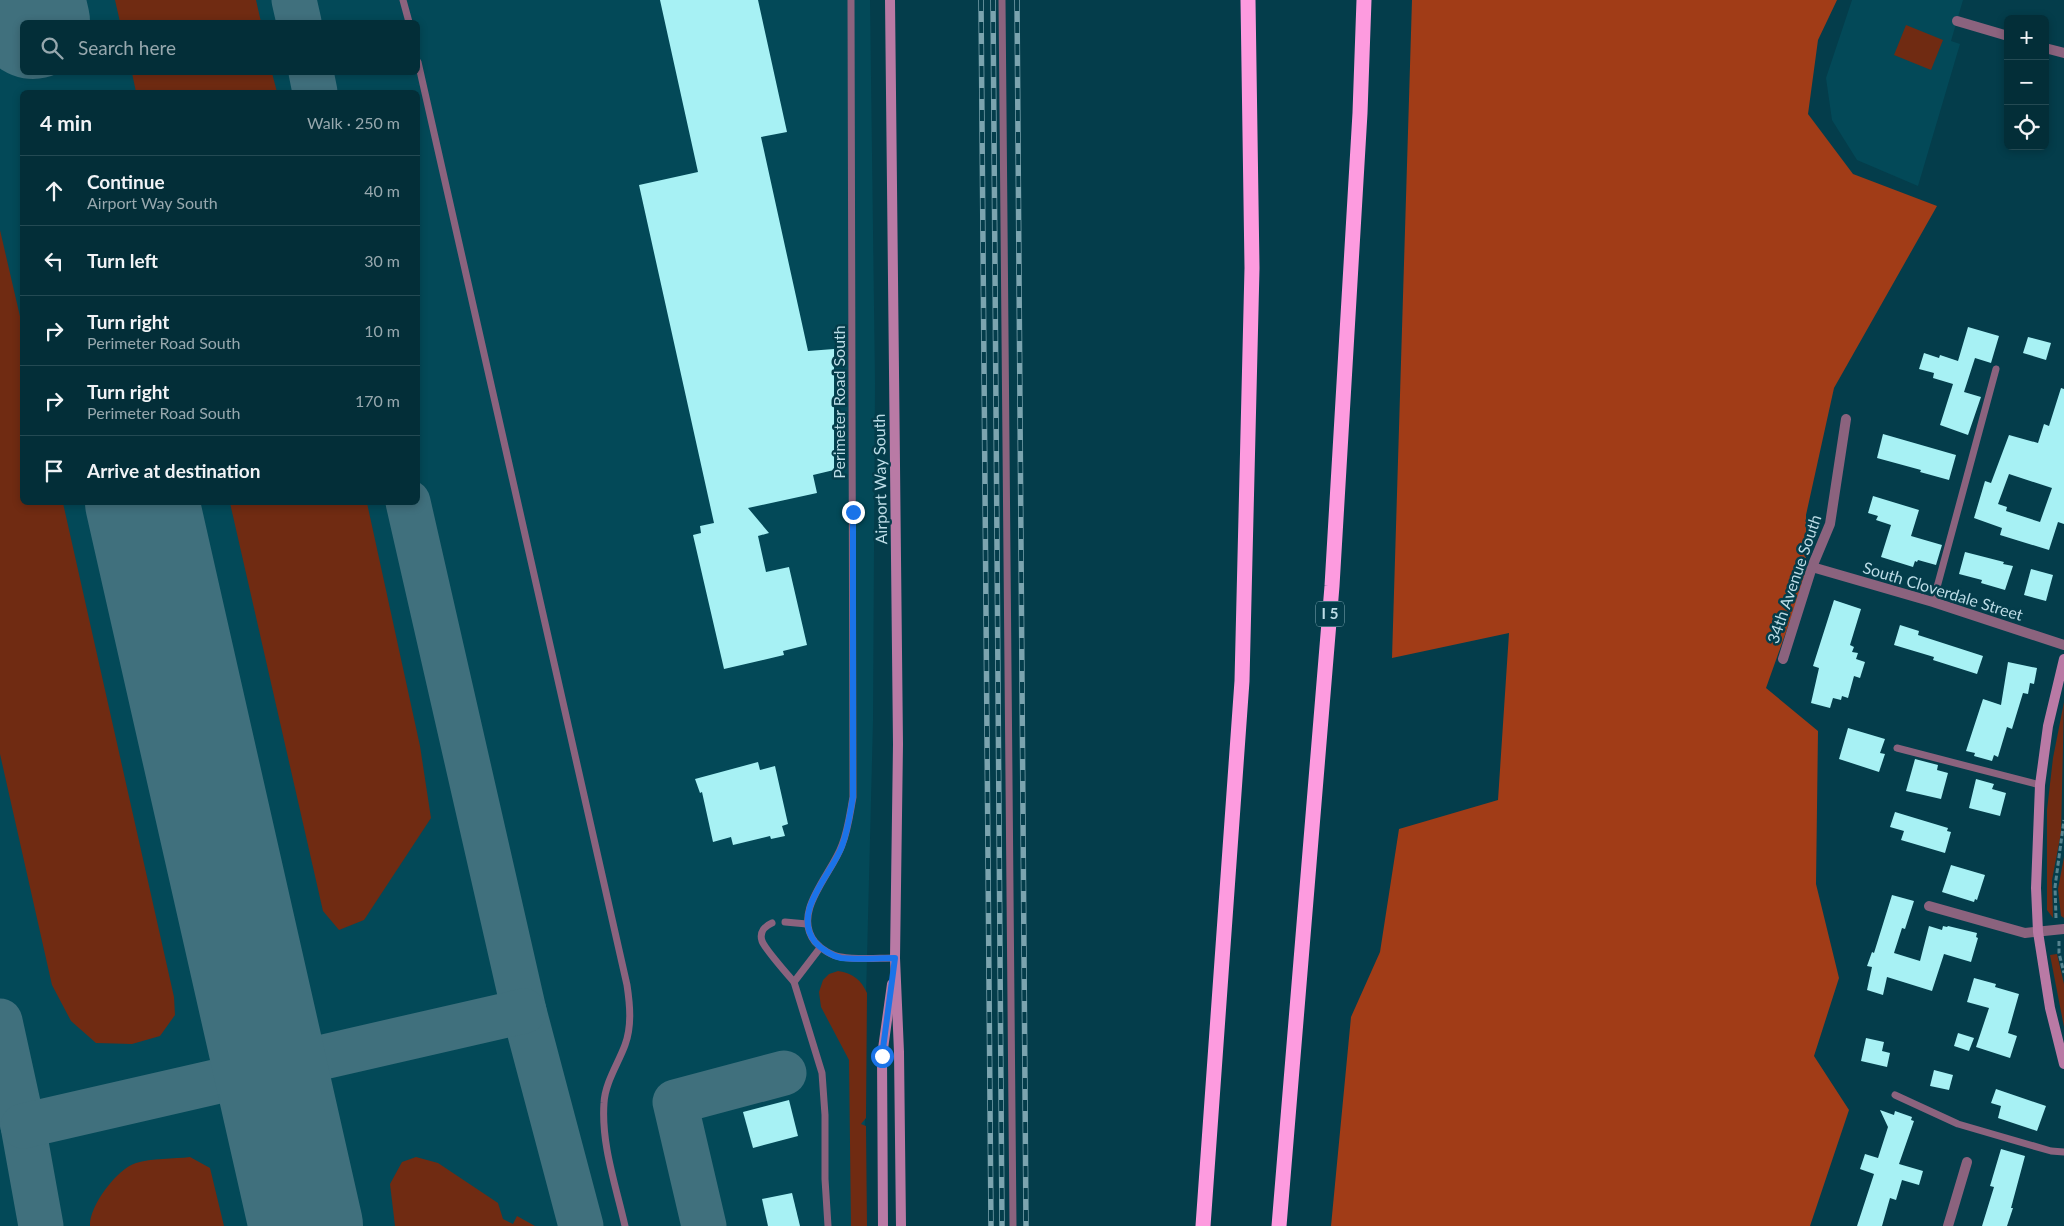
<!DOCTYPE html>
<meta charset="utf-8">
<style>
body{margin:0;font-family:Lato,sans-serif;background:#0d3640;color:#f1f3f6}
.controls{position:absolute;right:15px;top:15px;display:grid;overflow:hidden;border-radius:8px;box-shadow:0 2px 8px #0003}
.controls button{width:45px;height:45px;display:grid;place-items:center;padding:0;border:0;border-bottom:1px solid #244a53;background:#032e38;color:#f1f3f6;font:25px sans-serif}
.stop{position:absolute;width:15px;height:15px;margin:-11px;border:4px solid #1a73e8;border-radius:50%;background:#fff}
.stop.end{background:#1a73e8;border-color:#fff;box-shadow:0 1px 5px #0008}
.list{margin:0;padding:0;list-style:none}
h2{display:flex;justify-content:space-between;align-items:center;height:65px;margin:0;padding:0 20px;font-size:21px}
h2 small{font-size:16px;font-weight:400;color:#97a8ae}
.list li{display:grid;grid-template-columns:32px 1fr auto;gap:15px;align-items:center;box-sizing:border-box;height:70px;padding:0 20px;border-top:1px solid #244a53}
.list b{display:block;font-size:19px;white-space:nowrap}
.list p{margin:0;font-size:16px;white-space:nowrap;color:#97a8ae}
.list em{font-size:16px;font-style:normal;color:#97a8ae}
.icon{flex:none;width:28px;height:28px;fill:none;stroke:currentColor;stroke-width:2;stroke-linecap:round;stroke-linejoin:round}
.map{position:relative;flex:none;width:2064px;height:1226px;overflow:hidden}
.search{position:absolute;background:#032e38;box-shadow:0 2px 8px #0003;left:20px;top:20px;width:400px;height:55px;display:flex;align-items:center;gap:12px;box-sizing:border-box;padding:0 18px;border-radius:8px;color:#97a8ae;font-size:19px}
.panel{position:absolute;background:#032e38;box-shadow:0 2px 8px #0003;left:20px;top:90px;width:400px;height:415px;border-radius:8px}
.map>svg:first-child{display:block}
</style>
<div class="map">
<svg width="2064" height="1226" viewBox="0 0 2064 1226">
<rect width="100%" height="100%" fill="#043d4b"/>
<g fill="#034958" fill-rule="evenodd">
<path d="M0,0h870l5,383 -2,338 -7,277 -2,228h-864zM22,22h396v50h-396zM22,92h396v410h-396z"/>
<polygon points="1852,0 1963,0 1951,41 1960,44 1918,186 1857,160 1832,120 1826,78"/>
</g>
<g fill="#702b12">
<polygon points="115,0 256,0 261,22 120,22"/>
<polygon points="1906,25 1943,40 1931,70 1894,55"/>
<polygon points="132,73 272,73 277,92 136,92"/>
<polygon points="0,230 22,325 22,502 63,503 174,997 175,1015 160,1036 132,1044 96,1043 71,1021 52,985 0,754"/>
<polygon points="230,503 367,503 420,746 431,818 364,920 339,930 323,911"/>
<polygon points="2064,702 2061,833 2052,880 2053,918 2047,910 2047,810 2053,758"/>
<polygon points="2064,857 2064,918 2061,916 2058,889"/>
<polygon points="2057,954 2064,984 2064,1027 2050,955"/>
<path d="M838,971c15,2 23,9 29,22l-1,125 -5,6 5,2 1,100h-16l-2,-166 -28,-53 -2,-15 4,-12 6,-6z"/>
<path d="M190,1157l20,11 14,58h-134c-1,-20 27,-57 46,-63 15,-5 38,-4 54,-6z"/>
<polygon points="416,1157 438,1163 498,1203 503,1219 513,1224 517,1216 535,1226 395,1226 390,1184 402,1162"/>
</g>
<polygon fill="#a13c17" points="1412,0 1837,0 1818,40 1808,114 1853,174 1937,206 1834,388 1806,515 1806,576 1766,688 1818,731 1816,884 1839,978 1814,1056 1849,1110 1810,1226 1331,1226 1351,1017 1380,952 1399,829 1498,800 1509,633 1392,658"/>
<g fill="none" stroke-linecap="round" stroke-linejoin="round">
<g stroke="#40707d" stroke-width="45">
<polyline points="294,0 299,22"/>
<polyline points="311,72 315,92"/>
<polyline points="408,502 524,1011 581,1226"/>
<polyline points="0,1021 23,1126 41,1226"/>
<polyline points="23,1126 524,1011"/>
<polyline points="704,1226 675,1102 784,1073"/>
</g>
<g stroke="#40707d" stroke-width="114">
<polyline points="28,0 33,22"/>
<polyline points="142,502 306,1226"/>
</g>
</g>
<g fill="#a7f1f4" fill-rule="evenodd">
<polygon points="660,0 758,0 787,132 761,137 808,351 834,349 834,470 813,475 817,493 748,508 769,533 758,536 766,572 789,567 807,645 783,651 784,655 724,669 693,535 701,533 700,526 714,523 639,185 698,172"/>
<polygon points="1968,327 1999,336 1991,363 1975,358 1964,392 1981,397 1968,435 1940,425 1953,384 1933,378 1934,373 1919,369 1924,353 1939,358 1940,355 1958,361"/>
<polygon points="2028,337 2051,343 2046,360 2023,353"/>
<path d="M2061,388l3,1v135l-6,-2 -9,28 -49,-15 2,-7 -28,-10 11,-37 6,2 18,-48 29,8 6,-19 5,2zM2009,474l43,14 -12,34 -34,-11 1,-4 -9,-3z"/>
<polygon points="1883,434 1956,455 1949,480 1920,472 1921,470 1877,458"/>
<polygon points="1873,496 1919,510 1911,536 1942,545 1936,565 1918,560 1917,562 1915,561 1913,567 1881,557 1891,525 1876,520 1878,516 1868,513"/>
<polygon points="1965,552 2004,562 2003,564 2013,566 2005,590 1981,583 1982,580 1959,574"/>
<polygon points="2031,569 2053,575 2046,601 2024,595"/>
<polygon points="1834,600 1861,609 1850,645 1854,647 1852,652 1858,653 1856,659 1865,662 1860,678 1854,676 1848,698 1842,696 1841,700 1833,698 1830,708 1811,703 1819,668 1813,666"/>
<polygon points="1900,625 1919,631 1918,635 1983,656 1977,674 1933,660 1934,657 1894,645"/>
<polygon points="2008,662 2037,668 2034,684 2030,683 2028,694 2023,693 2012,729 2007,727 1998,757 1994,755 1992,761 1974,756 1975,753 1966,751 1983,699 2001,705"/>
<polygon points="1848,728 1885,739 1880,753 1885,754 1879,772 1839,759"/>
<polygon points="1915,759 1938,765 1937,770 1948,773 1941,799 1906,791"/>
<polygon points="758,762 760,770 775,766 788,824 782,826 785,836 771,839 770,836 733,845 731,837 713,842 702,792 700,793 695,779"/>
<polygon points="1976,779 1994,784 1992,789 2006,793 2000,816 1969,808"/>
<polygon points="1895,812 1948,828 1947,831 1951,832 1945,853 1901,840 1904,831 1890,827"/>
<polygon points="1951,865 1985,875 1977,900 1975,899 1974,902 1942,892"/>
<polygon points="1892,895 1914,901 1905,929 1902,928 1894,953 1920,961 1929,926 1942,930 1943,926 1947,927 1948,926 1977,933 1976,937 1978,938 1971,962 1944,954 1932,991 1887,977 1883,995 1867,990 1872,967 1867,966 1872,952 1874,953"/>
<polygon points="1974,978 1996,984 1995,987 2019,994 2008,1033 2017,1036 2010,1058 1976,1047 1989,1008 1967,1002"/>
<polygon points="1958,1033 1974,1038 1969,1051 1954,1046"/>
<polygon points="1866,1038 1884,1042 1882,1051 1890,1053 1887,1067 1861,1061"/>
<polygon points="1934,1070 1953,1075 1949,1090 1930,1086"/>
<polygon points="1996,1089 2046,1106 2037,1131 1998,1118 2001,1106 1991,1103"/>
<polygon points="789,1100 798,1136 753,1148 743,1112"/>
<polygon points="1880,1110 1894,1115 1895,1111 1912,1117 1911,1120 1914,1121 1899,1164 1923,1171 1919,1185 1902,1180 1896,1200 1890,1198 1882,1226 1857,1226 1874,1174 1860,1169 1865,1154 1878,1158 1888,1127"/>
<polygon points="2001,1149 2025,1156 2011,1208 2013,1208 2007,1226 1982,1226 1994,1187 1990,1186"/>
<polygon points="792,1193 800,1226 768,1226 762,1199"/>
</g>
<g fill="none" stroke-linecap="round" stroke-linejoin="round">
<g stroke="#55838f" stroke-width="3" stroke-dasharray="5 2.5" stroke-linecap="butt">
<polyline points="2056,918 2055,887 2064,820"/>
<polyline points="2059,941 2059,953 2064,973"/>
</g>
<g stroke="#8b637e" stroke-width="7">
<polyline points="403,0 409,22"/>
<path d="M851,0l2,797c-3,16 -5,33 -11,48 -10,29 -51,67 -27,97 6,7 17,14 26,15 17,3 37,1 54,1"/>
<polyline points="1002,0 1013,1226"/>
<path d="M418,62l209,923c3,20 5,41 -2,60 -7,19 -20,38 -21,58 -3,41 12,83 21,123"/>
<polyline points="1933,602 1996,369"/>
<polyline points="1897,748 2040,785"/>
<polyline points="785,922 807,924"/>
<path d="M772,923c-7,3 -13,9 -10,18 3,8 25,33 32,41"/>
<polyline points="820,948 794,982 822,1073 825,1115 825,1179 828,1226"/>
<polyline points="1895,1095 1958,1124 2051,1151 2064,1152"/>
</g>
<g stroke="#8b637e" stroke-width="10">
<polyline points="1957,21 2008,36"/>
<polyline points="2045,48 2064,53"/>
<polyline points="1812,567 1933,602 2064,645"/>
<polyline points="1783,659 1812,567 1830,524 1846,419"/>
<polyline points="1929,906 2025,933 2064,929"/>
<polyline points="1948,1226 1967,1162"/>
</g>
<g stroke="#b97aa5" stroke-width="10">
<polyline points="890,0 898,744 895,958 899,1052 901,1226"/>
<polyline points="2064,659 2048,726 2040,785 2036,888 2038,932 2050,1008 2064,1064"/>
<polyline points="883,1226 882,1056 892,984"/>
</g>
<g stroke="#fd9bdf" stroke-width="15">
<polyline points="1203,1226 1242,681 1252,268 1248,0"/>
<polyline points="1279,1226 1332,586 1360,113 1364,0"/>
</g>
<g stroke="#7ba4af" stroke-width="5.5">
<g id="rail">
<polyline points="981,0 991,1226"/>
<polyline points="993,0 1002,1226"/>
<polyline points="1017,0 1026,1226"/>
</g>
</g>
<use href="#rail" stroke="#043d4b" stroke-width="4" stroke-dasharray="11" stroke-linecap="butt"/>
</g>
<g fill="none" stroke-linecap="round" stroke-linejoin="round">
<path stroke="#1a73e8" stroke-width="6" d="M853,512v285c-3,16 -5,33 -11,49 -10,28 -51,66 -27,96 6,7 17,14 26,16 17,2 37,0 54,0l-13,98"/>
</g>
<g text-anchor="middle" stroke-width="5" stroke-linejoin="round" paint-order="stroke">
<rect fill="#043d4b" stroke="#86adb8" stroke-width="1" x="1316" y="601.5" width="28" height="25" rx="4"/>
<g font-size="15" font-weight="bold" fill="#bddde7">
<text x="1330" y="619">I 5</text>
</g>
<g font-size="16" fill="#bddde7" stroke="#043d4b">
<text transform="translate(839 402) rotate(-90)" y="6">Perimeter Road South</text>
<text transform="translate(880 479) rotate(-91)" y="6">Airport Way South</text>
<text transform="translate(1794 579) rotate(-71)" y="6">34th Avenue South</text>
<text transform="translate(1943 591) rotate(17)" y="6">South Cloverdale Street</text>
</g>
</g>
</svg>
<div class="controls">
<button>+</button>
<button>−</button>
<button><svg class="icon" aria-label="locate" viewBox="0 0 24 24"><circle cx="12" cy="12" r="6"/><path d="M12 2v4M12 18v4M2 12h4M18 12h4"/></svg></button>
</div>
<div class="stop" style="left:882px;top:1056px"></div>
<div class="stop end" style="left:853px;top:512px"></div>
<div class="search"><svg class="icon" aria-label="search" viewBox="0 0 24 24"><circle cx="10" cy="10" r="6"/><path d="M15 15l6 6"/></svg>Search here</div>
<section class="panel">
<h2>4 min<small>Walk · 250 m</small></h2>
<ul class="list">
<li><svg class="icon" aria-label="ahead" viewBox="0 0 24 24"><path d="M12 20V5M6 11l6-6 6 6"/></svg><div><b>Continue</b><p>Airport Way South</p></div><em>40 m</em></li>
<li><svg class="icon" aria-label="left" viewBox="0 0 24 24"><path d="M17 20v-9H6M10 6l-5 5 5 5"/></svg><div><b>Turn left</b></div><em>30 m</em></li>
<li><svg class="icon" aria-label="right" viewBox="0 0 24 24"><path d="M7 20v-9h11M14 6l5 5-5 5"/></svg><div><b>Turn right</b><p>Perimeter Road South</p></div><em>10 m</em></li>
<li><svg class="icon" aria-label="right" viewBox="0 0 24 24"><path d="M7 20v-9h11M14 6l5 5-5 5"/></svg><div><b>Turn right</b><p>Perimeter Road South</p></div><em>170 m</em></li>
<li><svg class="icon" aria-label="arrive" viewBox="0 0 24 24"><path d="M6 21V4h12l-3 4 3 4H6"/></svg><div><b>Arrive at destination</b></div></li>
</ul>
</section>
</div>
